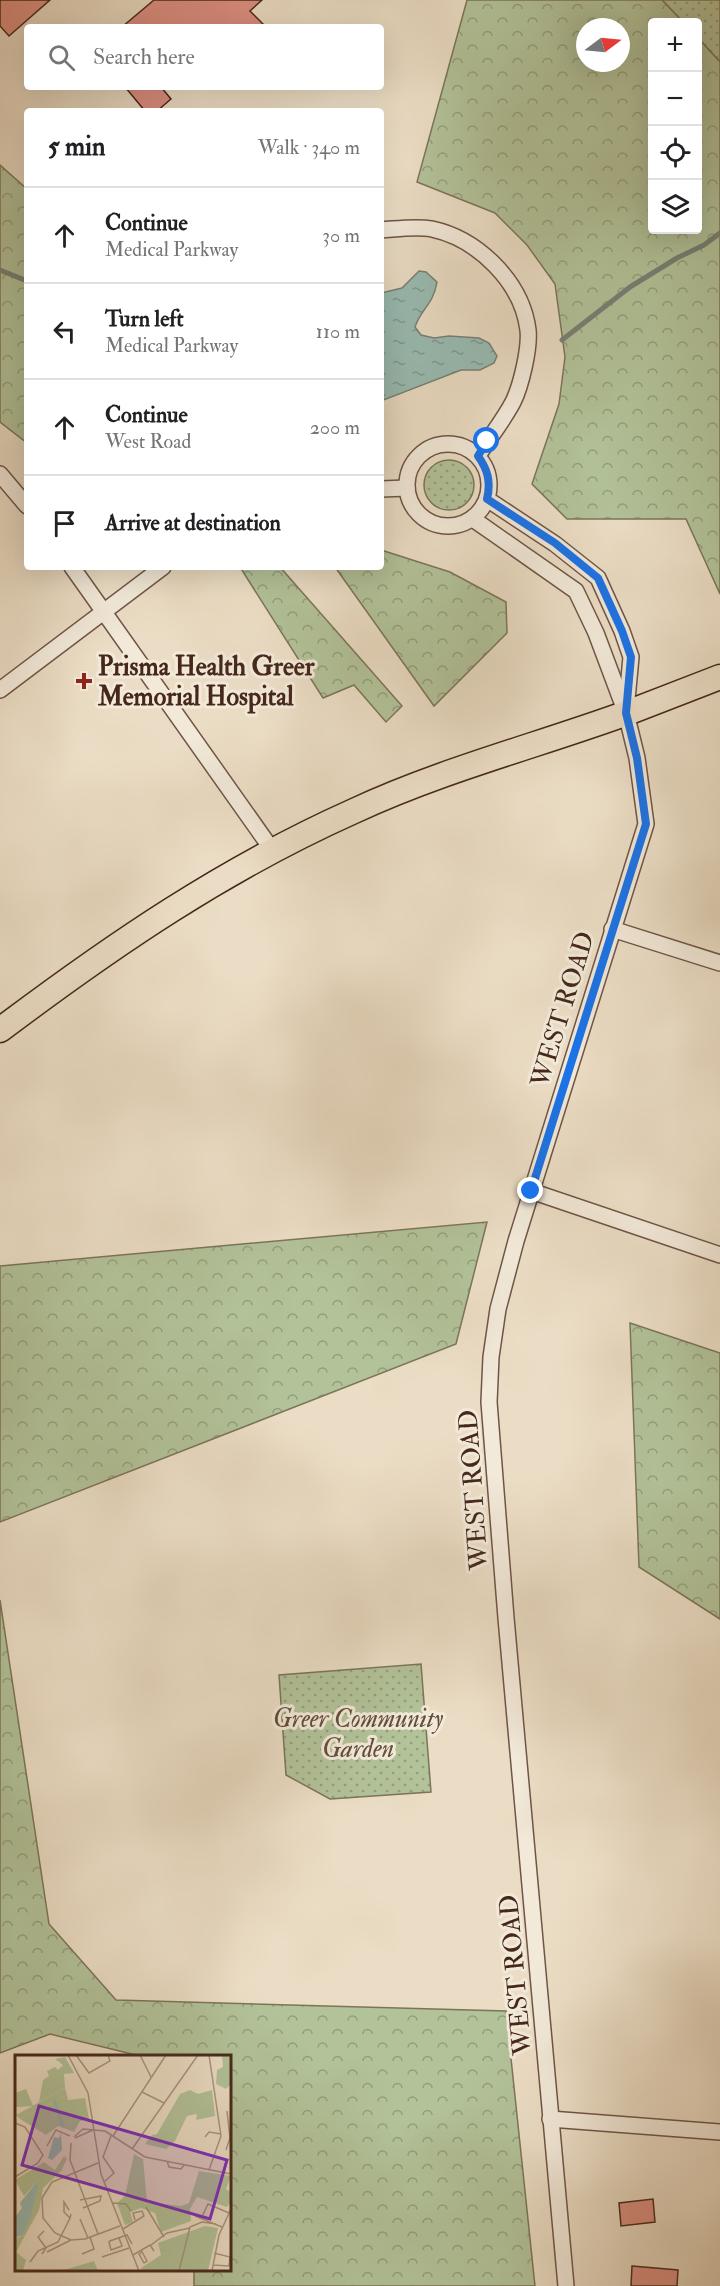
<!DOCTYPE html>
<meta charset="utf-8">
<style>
body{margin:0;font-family:"IM FELL Double Pica",serif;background:#f2f2f2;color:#202124}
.controls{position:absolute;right:18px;top:18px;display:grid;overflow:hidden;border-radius:6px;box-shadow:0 6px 24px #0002}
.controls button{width:54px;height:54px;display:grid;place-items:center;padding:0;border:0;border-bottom:2px solid #e0e0e0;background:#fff;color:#202124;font:30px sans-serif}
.compass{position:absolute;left:576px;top:18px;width:54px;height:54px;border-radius:50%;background:#fff;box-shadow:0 6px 24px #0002;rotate:74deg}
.stop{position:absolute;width:18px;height:18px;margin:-14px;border:4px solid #1a73e8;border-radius:50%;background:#fff}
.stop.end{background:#1a73e8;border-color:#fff;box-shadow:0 2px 6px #0008}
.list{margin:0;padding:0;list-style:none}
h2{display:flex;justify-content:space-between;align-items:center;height:78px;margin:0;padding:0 24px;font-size:26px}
h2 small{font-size:20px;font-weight:400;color:#757577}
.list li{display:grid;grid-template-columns:39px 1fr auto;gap:18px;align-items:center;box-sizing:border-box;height:96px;padding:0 24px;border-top:2px solid #e0e0e0}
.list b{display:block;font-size:22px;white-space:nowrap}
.list p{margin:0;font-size:20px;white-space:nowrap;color:#757577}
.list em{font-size:20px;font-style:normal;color:#757577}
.icon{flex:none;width:33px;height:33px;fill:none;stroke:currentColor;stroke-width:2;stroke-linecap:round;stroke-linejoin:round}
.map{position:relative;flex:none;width:720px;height:2286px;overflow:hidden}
.search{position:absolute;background:#fff;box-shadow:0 6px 24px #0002;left:24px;top:24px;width:360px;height:66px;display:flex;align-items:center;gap:15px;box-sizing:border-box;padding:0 21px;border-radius:6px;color:#757577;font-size:22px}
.panel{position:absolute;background:#fff;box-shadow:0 6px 24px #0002;left:24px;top:108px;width:360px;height:462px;border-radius:6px}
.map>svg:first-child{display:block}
</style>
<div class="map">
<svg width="720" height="2286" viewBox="0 0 720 2286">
<defs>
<pattern id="grass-dots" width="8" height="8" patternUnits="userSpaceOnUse" patternTransform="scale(1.5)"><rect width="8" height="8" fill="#b2c299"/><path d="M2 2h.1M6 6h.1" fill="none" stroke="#939e7c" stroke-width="1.8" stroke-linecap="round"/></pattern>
<pattern id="forest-crowns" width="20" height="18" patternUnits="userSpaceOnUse" patternTransform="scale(1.5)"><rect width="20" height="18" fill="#b2c299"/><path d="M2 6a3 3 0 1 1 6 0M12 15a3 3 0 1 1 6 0" fill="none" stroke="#939e7c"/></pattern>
<pattern id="water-ripples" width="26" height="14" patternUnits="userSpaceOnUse" patternTransform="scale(1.5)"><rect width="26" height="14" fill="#98bcb3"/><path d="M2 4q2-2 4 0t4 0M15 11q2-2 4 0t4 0" fill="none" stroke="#7e9991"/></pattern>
</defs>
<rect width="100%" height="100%" fill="#ebddc5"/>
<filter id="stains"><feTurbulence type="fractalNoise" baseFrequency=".00333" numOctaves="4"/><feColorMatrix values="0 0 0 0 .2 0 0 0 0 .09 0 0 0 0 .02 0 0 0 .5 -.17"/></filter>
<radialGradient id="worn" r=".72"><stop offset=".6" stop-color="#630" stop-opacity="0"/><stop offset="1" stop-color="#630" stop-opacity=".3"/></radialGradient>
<g fill="url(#grass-dots)" stroke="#7c755a" stroke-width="1.5">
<polygon points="662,0 720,0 720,62 698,38 698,22 683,22"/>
<circle cx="449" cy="485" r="25"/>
<polygon points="421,1664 431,1792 330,1799 286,1775 279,1675"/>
</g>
<g fill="url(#forest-crowns)" stroke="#7c755a" stroke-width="1.5" fill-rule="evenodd">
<path d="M467,0h195l21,22h-31v208h46v-192l22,24v532l-34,-75h-119l-35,-35 27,-80 6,-47 -10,-73 -28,-39 -32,-32 -78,-31zM585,27h36v36h-36z"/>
<polygon points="0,165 27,189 27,443 0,422"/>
<polygon points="381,550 450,572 506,602 507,633 434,706 335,567 381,567"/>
<polygon points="240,567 280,567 402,706 386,722 354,685 323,698"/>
<polygon points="487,1222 456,1344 0,1522 0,1266"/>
<polygon points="630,1323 720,1353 720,1619 639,1567"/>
<polygon points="0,1600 49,1924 116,2000 506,2011 535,2286 194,2286 194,2270 230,2270 230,2056 140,2056 50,2034 0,2053"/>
</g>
<path fill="url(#water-ripples)" stroke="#778176" stroke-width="1.5" d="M419,271l7,1 11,10c-4,24 -16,26 -22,45l6,8 13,3 15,-2 30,2 10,5 8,13 -3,7 -14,7h-19l-80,31v-108l21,-5z"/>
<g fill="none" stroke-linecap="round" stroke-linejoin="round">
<g stroke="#778176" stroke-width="5">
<polyline points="0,270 27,281"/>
<polyline points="562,340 630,287 677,258 704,245 720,233"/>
</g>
</g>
<g fill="#dd8f83" stroke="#46281b" stroke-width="1.5">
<polygon points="0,0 50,0 9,36 0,26"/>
<polygon points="154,0 262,0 250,11 266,27 122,27"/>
<polygon points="125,87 161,87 171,99 157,111 145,111"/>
<polygon points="653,2199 655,2222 621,2226 619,2203"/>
<polygon points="632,2266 678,2270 677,2286 631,2286"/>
</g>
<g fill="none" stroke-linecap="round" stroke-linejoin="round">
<g stroke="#6f5546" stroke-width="18">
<g id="street">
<path d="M381,230c16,-1 35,-4 51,-1 46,10 90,53 96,101 2,18 -7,56 -15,72 -10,19 -24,36 -35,54"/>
<circle cx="448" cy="485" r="41"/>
<polyline points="0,474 27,506"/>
<polyline points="381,489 407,488"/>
<polyline points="487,499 555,544 598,578 622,631 631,657 626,710"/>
<polyline points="473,519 576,591 596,633 626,713 637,758 646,824 516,1241 498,1309 491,1357 489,1402 506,1618 566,2286"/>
<polyline points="72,567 273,851"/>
<polyline points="0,690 163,567"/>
<polyline points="612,929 720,963"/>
<polyline points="531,1191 720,1255"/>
<polyline points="550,2119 720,2132"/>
</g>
</g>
<g stroke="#46281b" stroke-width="27">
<path id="primary" d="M0,1030c113,-85 224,-161 354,-219 88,-41 182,-65 273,-98 31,-12 62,-24 93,-36"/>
</g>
<use href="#street" stroke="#f2e9d9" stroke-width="15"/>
<use href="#primary" stroke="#ebddc5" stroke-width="24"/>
</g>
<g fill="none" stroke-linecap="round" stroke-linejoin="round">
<path stroke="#1a73e8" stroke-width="8" d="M487,441l-9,15c10,14 13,26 9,43l68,44 43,35 24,53 9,26 -5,56 11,45 9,66 -115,367"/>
</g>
<path fill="#8f2418" stroke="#f2e9d9" stroke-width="2" d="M81 672h6v6h6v6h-6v6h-6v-6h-6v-6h6z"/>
<g text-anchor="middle" stroke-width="6" stroke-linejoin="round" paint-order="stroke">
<g font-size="26" font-weight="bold" fill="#46281b" stroke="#f2e9d9" text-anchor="start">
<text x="98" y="675">Prisma Health Greer<tspan x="98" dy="30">Memorial Hospital</tspan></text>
</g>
<g font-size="26" fill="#46281b" stroke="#f2e9d9">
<text transform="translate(562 1009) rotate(-73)" y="9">WEST ROAD</text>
<text transform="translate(473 1490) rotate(-94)" y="9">WEST ROAD</text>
<text transform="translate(515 1975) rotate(-95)" y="9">WEST ROAD</text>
</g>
<g font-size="26" font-style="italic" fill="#614e3a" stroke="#f2e9d9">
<text x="358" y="1727">Greer Community<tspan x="358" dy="30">Garden</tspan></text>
</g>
</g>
<g transform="translate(15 2055)">
<rect width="216" height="216" fill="#ebddc5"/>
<path d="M50,33l2,7 -47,24 -4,-4z" fill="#b2c299"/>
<path d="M207,0h9v29l-5,5 -10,-5 1,-14 6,-3zM50,2l9,16 -10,1 1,14 -26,14 4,-22 6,-4 -2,-5 8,-4 3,3 5,-5 -8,-6zM175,35l8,4 14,-4 3,26 -19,4 1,-6 -10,2 -12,25 -9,8 -21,-5 7,-9 5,-1 23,-40zM52,40l1,5 17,-2 4,21 -9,2 -6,11 -16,-6 -12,9 -26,-16zM119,99l9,5 4,43 34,4 8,-3 10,-32 32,5 -5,13 5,3v9l-4,6 -30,-10 -7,12 1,12 -30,11 -6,-19 -14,-5 -11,4 3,10 -8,3 -8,-22 8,-7zM49,101l3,3 -6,12 -18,17 -4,22 -23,42 10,8 -3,11h-8v-32l8,-4 4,-10 12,-46 -15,17 -9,-16 29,-18 11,8zM190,171l13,2 -10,43h-65l-2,-3 20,-13 -3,-12zM79,206l4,10h-37z" fill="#b2c299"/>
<path d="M11,34l7,17 -17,1 -1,-14z" fill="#b2c299"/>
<path d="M46,78l1,17 -10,10 -4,-2 6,-21 5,1zM24,124l-8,37 -8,19 -7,2 -1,-20 7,-9 -2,-5z" fill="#98bcb3"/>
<path fill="none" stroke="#98bcb3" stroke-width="3" d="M39,45l9,27"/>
<path fill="none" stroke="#a99581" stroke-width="1.5" d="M53,0l20,38 13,81 38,97M61,0l13,18 21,-12 -2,-6M125,0l11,22M194,0l12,81 -12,34M127,37l22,11M0,68l10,4 18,28 -5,8 -23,14M98,81l53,-81M59,82l9,-8 22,2 40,26 86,17M190,82l4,-5 12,2M60,83l18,-8M56,88l-1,17 28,74M32,91l9,-16 14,6M117,94l66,-94M211,95l4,-12 -3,-27M152,106l2,6 12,2 3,-4M83,108l-46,19 -10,16 1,20 12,15 16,7 14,-1 35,-13M89,127l10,-9 -11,-16 8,-21M65,145l21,-4 -1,5 -17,7M98,148l13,1 5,7M131,152l18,30M54,155l-5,-8v10l6,6 1,-4M180,161l27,11M65,164l8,19M186,164l7,-15 21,9M108,174l21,-13 -2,-5 -9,2 2,7M104,183l3,8 -11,4 -2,-8 1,-1 17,-6 5,9M136,190l16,-12 23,-5M126,195l6,11 -3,2 -5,-9 3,-2M32,197l24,-12M27,199l4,-6 -8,-11 6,-6M67,199l12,-5 -4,-12M118,200l17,-10 4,6M87,202l27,-9M15,207l8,-11 20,-9 12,-24M198,210l16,1 1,-9 -16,-4M164,216l11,-44 12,-5 14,2M197,216l7,-36 12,-26"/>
<path fill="#7b2cbf" fill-opacity="0.15" stroke="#7b2cbf" stroke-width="3" d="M24,51l188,54 -17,59 -188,-54z"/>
<rect width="216" height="216" fill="none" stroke="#46281b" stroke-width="3"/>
</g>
<rect width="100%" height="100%" filter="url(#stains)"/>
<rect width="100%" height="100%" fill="url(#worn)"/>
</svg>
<div class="controls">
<button>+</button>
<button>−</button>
<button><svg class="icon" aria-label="locate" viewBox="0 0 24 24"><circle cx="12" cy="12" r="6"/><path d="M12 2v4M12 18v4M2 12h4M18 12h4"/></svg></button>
<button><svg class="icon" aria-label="layers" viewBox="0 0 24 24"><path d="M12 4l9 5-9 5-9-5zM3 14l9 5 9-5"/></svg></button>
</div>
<svg class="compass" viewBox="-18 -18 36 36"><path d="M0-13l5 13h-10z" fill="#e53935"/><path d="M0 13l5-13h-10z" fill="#757577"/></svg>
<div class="stop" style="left:487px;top:441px"></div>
<div class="stop end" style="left:531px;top:1191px"></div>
<div class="search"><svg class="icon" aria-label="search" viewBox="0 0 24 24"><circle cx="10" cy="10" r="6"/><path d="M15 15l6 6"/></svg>Search here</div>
<section class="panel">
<h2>5 min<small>Walk · 340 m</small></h2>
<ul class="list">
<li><svg class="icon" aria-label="ahead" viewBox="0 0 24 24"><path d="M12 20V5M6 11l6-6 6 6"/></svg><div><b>Continue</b><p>Medical Parkway</p></div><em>30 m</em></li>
<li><svg class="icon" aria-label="left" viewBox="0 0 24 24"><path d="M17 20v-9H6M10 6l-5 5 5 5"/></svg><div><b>Turn left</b><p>Medical Parkway</p></div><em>110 m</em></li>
<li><svg class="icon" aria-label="ahead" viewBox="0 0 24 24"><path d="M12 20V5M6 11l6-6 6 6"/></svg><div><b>Continue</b><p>West Road</p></div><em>200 m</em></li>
<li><svg class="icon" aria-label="arrive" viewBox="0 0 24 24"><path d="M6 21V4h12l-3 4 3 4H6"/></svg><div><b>Arrive at destination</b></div></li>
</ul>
</section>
</div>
